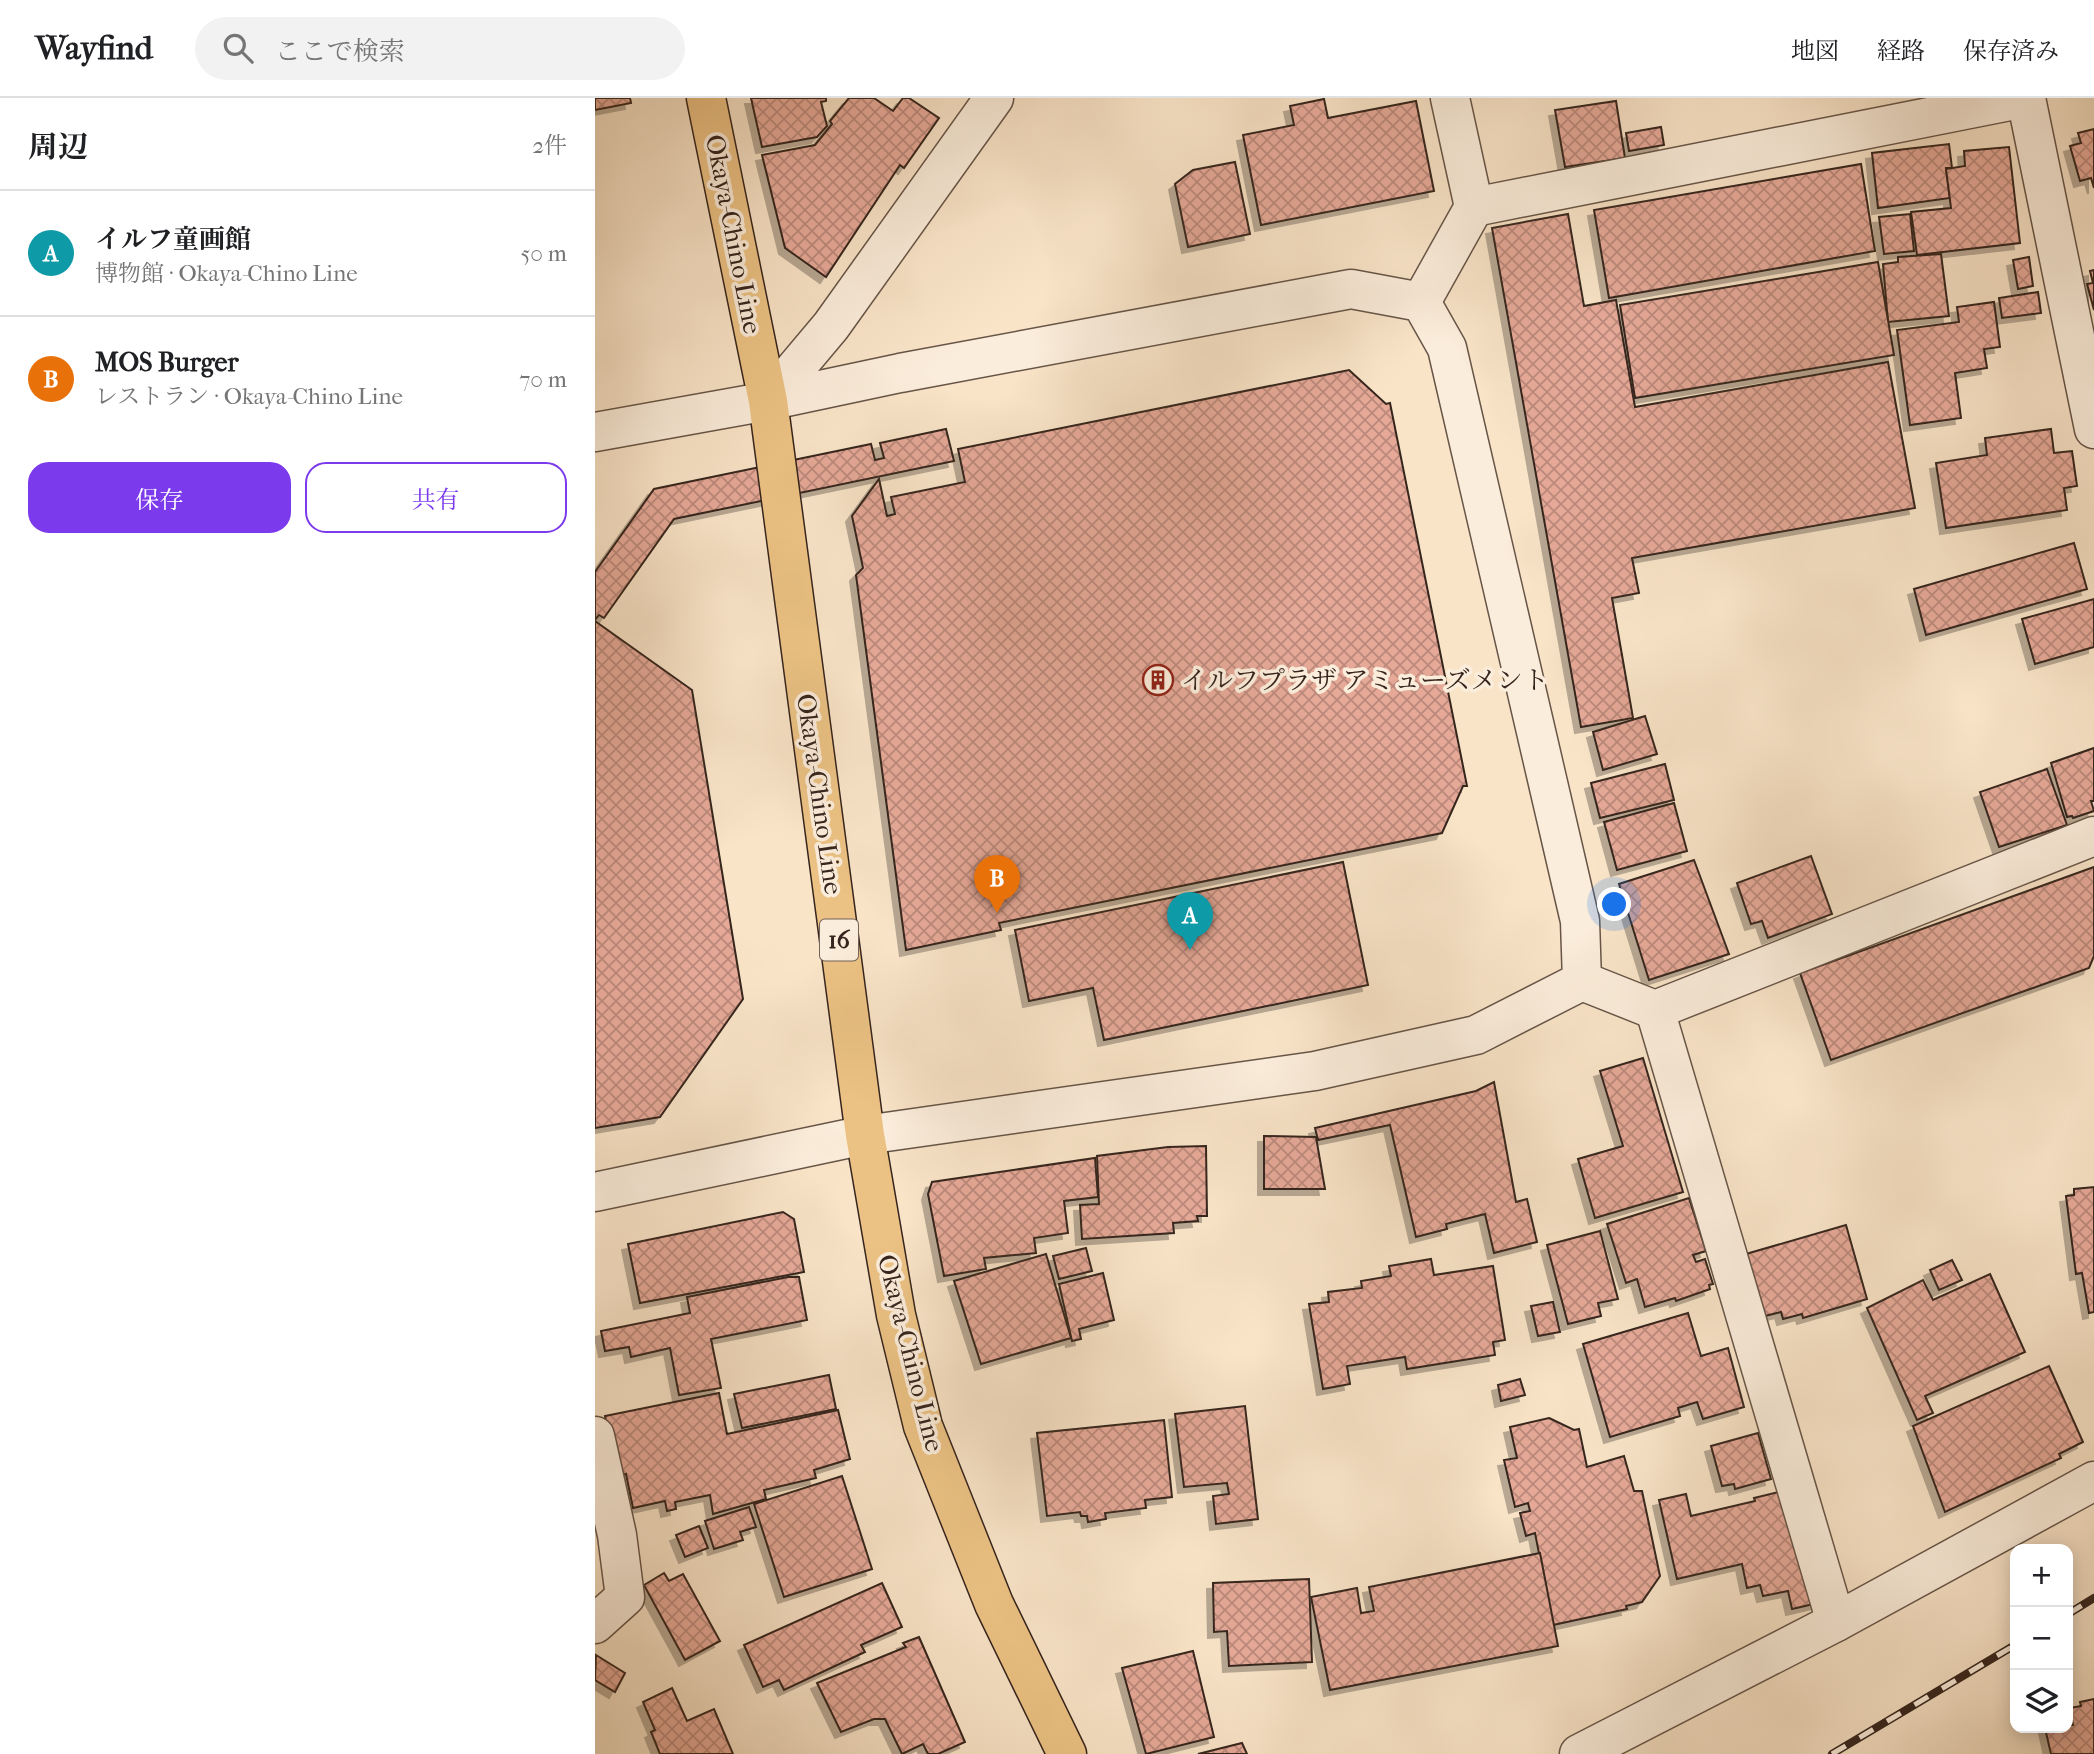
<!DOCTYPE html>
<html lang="ja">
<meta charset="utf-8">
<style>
body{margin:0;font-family:"IM FELL French Canon","Noto Serif JP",serif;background:#f2f2f2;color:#202124}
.controls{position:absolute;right:21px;bottom:21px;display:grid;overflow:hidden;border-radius:14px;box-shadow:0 4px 18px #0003}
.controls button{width:63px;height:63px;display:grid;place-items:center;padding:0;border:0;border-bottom:2px solid #e0e0e0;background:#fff;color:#202124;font:35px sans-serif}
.you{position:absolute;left:1020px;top:807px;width:24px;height:24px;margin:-18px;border:5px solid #fff;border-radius:50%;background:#1a73e8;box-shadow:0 0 0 10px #1a73e833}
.badge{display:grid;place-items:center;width:46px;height:46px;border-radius:50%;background:#7c3aed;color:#fff;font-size:23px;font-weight:700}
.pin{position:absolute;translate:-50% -58px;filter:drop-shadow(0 2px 4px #0008)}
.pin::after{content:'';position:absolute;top:37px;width:24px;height:21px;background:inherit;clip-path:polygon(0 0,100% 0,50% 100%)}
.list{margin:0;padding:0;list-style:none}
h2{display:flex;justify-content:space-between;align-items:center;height:91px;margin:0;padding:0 28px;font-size:30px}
h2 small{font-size:23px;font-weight:400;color:#757577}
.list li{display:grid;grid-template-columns:46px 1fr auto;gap:21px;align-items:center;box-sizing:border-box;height:126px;padding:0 28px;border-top:2px solid #e0e0e0}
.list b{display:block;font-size:26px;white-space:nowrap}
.list p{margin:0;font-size:23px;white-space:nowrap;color:#757577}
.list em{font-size:23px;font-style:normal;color:#757577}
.actions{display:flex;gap:14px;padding:21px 28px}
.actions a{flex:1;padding:16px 0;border:2px solid #7c3aed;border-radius:21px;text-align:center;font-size:24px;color:#7c3aed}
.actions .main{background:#7c3aed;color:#fff}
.icon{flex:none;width:38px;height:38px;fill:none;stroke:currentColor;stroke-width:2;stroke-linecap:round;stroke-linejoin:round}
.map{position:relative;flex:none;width:1499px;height:1656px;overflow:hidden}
header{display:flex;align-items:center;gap:42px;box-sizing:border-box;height:98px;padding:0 35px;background:#fff;border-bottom:2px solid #e0e0e0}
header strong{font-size:33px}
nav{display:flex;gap:38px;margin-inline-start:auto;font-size:24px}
.search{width:490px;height:63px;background:#f2f2f2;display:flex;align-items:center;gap:18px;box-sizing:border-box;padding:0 24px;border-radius:38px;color:#757577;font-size:26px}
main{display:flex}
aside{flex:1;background:#fff}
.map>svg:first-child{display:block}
</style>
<header>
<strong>Wayfind</strong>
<div class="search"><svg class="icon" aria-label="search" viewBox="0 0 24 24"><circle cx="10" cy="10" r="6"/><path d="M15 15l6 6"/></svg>ここで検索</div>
<nav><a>地図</a><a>経路</a><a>保存済み</a></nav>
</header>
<main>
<aside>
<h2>周辺<small>2件</small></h2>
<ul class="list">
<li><span class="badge" style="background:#0f9aa8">A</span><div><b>イルフ童画館</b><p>博物館 · Okaya-Chino Line</p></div><em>50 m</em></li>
<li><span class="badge" style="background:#e8710a">B</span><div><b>MOS Burger</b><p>レストラン · Okaya-Chino Line</p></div><em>70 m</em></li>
</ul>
<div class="actions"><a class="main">保存</a><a>共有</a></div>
</aside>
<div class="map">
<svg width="1499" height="1656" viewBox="0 0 1499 1656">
<defs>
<pattern id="building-cross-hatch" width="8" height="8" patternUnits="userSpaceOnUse" patternTransform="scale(1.75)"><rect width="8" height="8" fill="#e6a998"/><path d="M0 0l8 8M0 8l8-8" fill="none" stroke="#bb897b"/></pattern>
<filter id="shadow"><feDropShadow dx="-6" dy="6" stdDeviation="0" flood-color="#0004"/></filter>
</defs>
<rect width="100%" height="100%" fill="#f9e4c8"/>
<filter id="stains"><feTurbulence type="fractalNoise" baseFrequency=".00286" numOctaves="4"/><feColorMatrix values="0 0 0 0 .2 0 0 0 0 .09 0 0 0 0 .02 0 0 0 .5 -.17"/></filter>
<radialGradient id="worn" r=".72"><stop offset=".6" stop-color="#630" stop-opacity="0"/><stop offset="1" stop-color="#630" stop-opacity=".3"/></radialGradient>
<g fill="url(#building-cross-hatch)" stroke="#36251e" stroke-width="2" filter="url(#shadow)">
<polygon points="0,0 35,0 36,5 0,12"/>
<polygon points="156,0 231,0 231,3 226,4 232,28 222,39 167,49"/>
<polygon points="254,0 279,0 298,13 308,0 314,0 344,20 309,70 305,67 231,179 190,150 167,57 220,47 237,26 235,23"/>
<polygon points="729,1 733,20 821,3 839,93 666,127 648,37 699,27 695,8"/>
<polygon points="1021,3 1030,60 970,69 960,12"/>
<polygon points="1066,29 1069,47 1034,53 1031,35"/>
<polygon points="1499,31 1499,90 1496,80 1485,83 1475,48 1486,45 1483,35"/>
<polygon points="1354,46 1357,70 1351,70 1355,100 1283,110 1277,55"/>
<polygon points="1414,49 1425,145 1322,157 1316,114 1356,110 1351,71 1370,68 1369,53"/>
<polygon points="640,64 655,136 593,149 580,86 598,72"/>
<polygon points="1266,66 1280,153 1014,200 999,112"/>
<polygon points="973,116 989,208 1021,202 1040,309 1293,264 1320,410 1037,460 1044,495 1017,500 1038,620 986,629 897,130"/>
<polygon points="1315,116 1319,153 1289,156 1284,119"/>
<polygon points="1346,156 1354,218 1293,224 1288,166 1303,164 1303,159"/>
<polygon points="1434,159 1438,188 1423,191 1418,162"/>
<polygon points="1283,164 1299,257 1040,300 1025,207"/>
<polygon points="1499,172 1499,212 1492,186 1498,185 1495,173"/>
<polygon points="1443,194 1446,215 1407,220 1404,200"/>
<polygon points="1399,204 1405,249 1389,251 1392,270 1360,275 1366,320 1315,327 1302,232 1364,224 1362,209"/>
<polygon points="754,272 791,306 795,305 872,688 868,688 847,735 404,825 406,832 311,852 261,477 268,470 257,418 284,381 292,418 300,416 296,399 370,384 363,351"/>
<polygon points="351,331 359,363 79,421 9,520 4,517 0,522 0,474 59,391 276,346 280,362 289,360 285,345"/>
<polygon points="1456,331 1459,355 1477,353 1482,388 1469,390 1472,412 1351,430 1341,365 1392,357 1390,340"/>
<polygon points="1479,445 1492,491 1331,537 1319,491"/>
<polygon points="1499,501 1499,549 1440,566 1427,521"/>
<polygon points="0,523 97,592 148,901 65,1019 0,1030"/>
<polygon points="1050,618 1062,656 1008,672 998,634"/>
<polygon points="1499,650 1499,703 1496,703 1499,713 1478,720 1477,718 1472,719 1456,665"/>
<polygon points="1070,666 1079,702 1005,720 996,685"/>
<polygon points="1452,671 1472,727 1404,749 1385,694"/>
<polygon points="1079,705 1092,753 1022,772 1009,724"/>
<polygon points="1216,758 1237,816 1173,840 1167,823 1156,826 1142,785"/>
<polygon points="1099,762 1134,856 1054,882 1024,786"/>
<polygon points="748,764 773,887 509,942 498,890 434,903 420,832"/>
<polygon points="1499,769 1499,858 1494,870 1236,962 1205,875"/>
<polygon points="1048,960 1088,1094 1000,1120 983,1061 1028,1048 1005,973"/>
<polygon points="899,984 921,1104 932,1101 942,1144 899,1155 890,1116 851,1126 852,1131 821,1139 795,1027 723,1042 720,1030 881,993"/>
<polygon points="669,1038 721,1039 730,1091 669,1091"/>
<polygon points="611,1048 612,1118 602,1118 603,1123 578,1125 579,1135 487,1141 485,1107 504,1106 502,1058 573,1049"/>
<polygon points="500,1060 503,1099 469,1103 473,1135 439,1140 441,1155 389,1160 391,1171 349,1178 333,1096 337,1084"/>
<polygon points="1499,1089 1499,1214 1494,1215 1487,1175 1481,1176 1471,1098 1479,1097 1479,1091"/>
<polygon points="1094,1100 1111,1153 1098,1157 1101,1164 1110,1161 1118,1186 1114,1187 1115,1191 1081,1203 1080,1200 1050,1209 1042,1181 1031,1185 1012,1126"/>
<polygon points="188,1114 199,1121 209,1174 45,1205 33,1146"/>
<polygon points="1251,1127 1272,1201 1208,1220 1207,1216 1188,1221 1186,1214 1162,1220 1144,1158"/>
<polygon points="1005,1133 1023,1201 1003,1205 1006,1218 973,1226 952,1147"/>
<polygon points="491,1150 497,1173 464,1181 458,1158"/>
<polygon points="451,1156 476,1240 386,1266 359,1183"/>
<polygon points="836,1161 839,1177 898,1168 910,1242 898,1244 900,1257 812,1271 810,1259 752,1268 755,1286 728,1291 714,1206 734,1204 733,1194 767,1190 766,1183 796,1178 794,1168"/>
<polygon points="1357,1162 1367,1182 1344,1192 1335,1172"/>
<polygon points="508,1175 519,1222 484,1231 486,1241 477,1243 464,1186"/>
<polygon points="1395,1176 1430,1254 1330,1298 1338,1315 1322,1322 1272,1210 1328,1182 1338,1202"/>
<polygon points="193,1179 204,1179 212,1222 116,1241 126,1290 84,1297 75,1250 36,1259 34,1249 10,1253 6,1233 95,1215 92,1199"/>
<polygon points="958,1204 965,1234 943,1238 936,1208"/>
<polygon points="1093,1215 1106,1258 1133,1250 1149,1309 1108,1321 1102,1304 1083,1310 1085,1318 1015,1339 988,1246"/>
<polygon points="1454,1268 1488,1344 1464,1356 1466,1360 1350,1414 1318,1328"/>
<polygon points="234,1277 241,1311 147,1330 139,1296"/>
<polygon points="925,1281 930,1297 906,1303 903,1287"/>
<polygon points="124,1295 132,1336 243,1312 255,1361 219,1372 221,1380 169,1392 171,1401 118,1416 115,1397 80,1404 81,1411 72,1413 70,1403 38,1410 31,1376 22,1378 10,1318"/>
<polygon points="650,1308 663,1421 621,1426 618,1398 634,1396 632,1385 589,1389 580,1316"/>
<polygon points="954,1320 979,1332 984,1331 992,1369 1029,1358 1039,1393 1047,1393 1065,1478 1047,1504 1031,1508 1032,1511 958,1527 940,1435 931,1438 925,1415 935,1413 933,1405 920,1409 909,1362 922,1360 915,1329"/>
<polygon points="569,1322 577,1399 550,1402 551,1410 510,1415 511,1421 493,1424 492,1418 486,1418 485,1414 452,1418 442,1335"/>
<polygon points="1163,1335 1176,1381 1140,1391 1139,1386 1127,1388 1116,1348"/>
<polygon points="247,1378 277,1471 189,1499 159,1406"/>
<polygon points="1196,1391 1223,1505 1197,1511 1193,1493 1168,1498 1165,1487 1152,1490 1147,1466 1082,1481 1064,1402 1091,1396 1096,1418 1160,1403 1159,1400"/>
<polygon points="154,1409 161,1429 145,1434 148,1442 119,1451 110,1423"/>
<polygon points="104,1428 113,1450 90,1459 81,1437"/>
<polygon points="945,1455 963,1548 735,1592 716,1499 762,1490 766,1515 779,1513 774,1489"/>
<polygon points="69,1475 74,1483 88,1476 125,1543 90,1562 49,1487"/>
<polygon points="714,1481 717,1564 634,1568 632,1533 619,1534 618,1485"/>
<polygon points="287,1485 307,1529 266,1547 270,1554 189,1592 184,1582 168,1589 149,1547"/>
<polygon points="324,1539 370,1644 343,1656 333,1656 328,1646 307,1656 290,1621 279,1621 246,1634 222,1585 311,1549 308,1545"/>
<polygon points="598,1553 619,1639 551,1656 527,1570"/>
<polygon points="1,1557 30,1575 20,1594 0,1582"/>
<polygon points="77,1590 92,1623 119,1611 138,1656 65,1656 56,1634 60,1632 48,1604"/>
<polygon points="1499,1601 1499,1656 1456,1656 1450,1630 1473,1630 1473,1627 1478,1627 1475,1610 1486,1608 1485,1604"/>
<polygon points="647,1645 652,1656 603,1656"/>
</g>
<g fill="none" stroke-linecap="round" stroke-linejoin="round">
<g stroke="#675548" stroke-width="41">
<g id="minor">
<polyline points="1431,0 1499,331"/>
<polyline points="879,109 1430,0"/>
<polyline points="826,204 879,109 855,0"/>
<polyline points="173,303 236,228 399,0"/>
<polyline points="0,334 173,303 305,275 756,191 826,204 852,250 985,823 987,883 881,937 720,973 270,1037 0,1094"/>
<polyline points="987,883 1060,912 1499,738"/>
<polyline points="1060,912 1241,1524"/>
<polyline points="0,1338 22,1437 30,1499 0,1526"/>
<polyline points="984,1656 1241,1524 1499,1383"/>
</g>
</g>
<g stroke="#36251e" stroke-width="41">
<polyline id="major" points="111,0 173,303 270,1037 301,1217 328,1328 399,1506 472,1656"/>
</g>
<use href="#minor" stroke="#fbeddb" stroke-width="38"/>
<use href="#major" stroke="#ecc284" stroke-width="38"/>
<g stroke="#36251e" stroke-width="8">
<g id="rail">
<polyline points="1473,1516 1499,1500"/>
<polyline points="1237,1656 1420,1547"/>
</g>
</g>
<use href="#rail" stroke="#fbeddb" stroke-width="5" stroke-dasharray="16" stroke-linecap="butt"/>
</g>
<defs>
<g id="building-ring" transform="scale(1.575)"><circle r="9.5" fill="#fbeddb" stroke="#8f2418" stroke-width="1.5"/><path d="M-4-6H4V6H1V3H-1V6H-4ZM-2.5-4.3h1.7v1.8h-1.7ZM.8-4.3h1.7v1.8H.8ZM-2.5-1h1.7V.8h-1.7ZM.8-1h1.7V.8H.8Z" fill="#8f2418"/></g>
</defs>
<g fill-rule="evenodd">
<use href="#building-ring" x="563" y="582"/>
</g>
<g text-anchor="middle" stroke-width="7" stroke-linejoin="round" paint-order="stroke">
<rect fill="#fbeddb" stroke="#716157" stroke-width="2" x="225" y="821.5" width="38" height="41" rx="5"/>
<g font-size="24" font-weight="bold" fill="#36251e">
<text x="244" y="850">16</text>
</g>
<g font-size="26" fill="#36251e" stroke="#fbeddb">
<text transform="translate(139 136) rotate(79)" y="9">Okaya-Chino Line</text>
<text transform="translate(225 696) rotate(82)" y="9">Okaya-Chino Line</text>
<text transform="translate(316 1255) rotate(76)" y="9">Okaya-Chino Line</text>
</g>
<g font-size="26" fill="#36251e" stroke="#fbeddb" text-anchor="start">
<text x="586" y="591">イルフプラザ アミューズメント</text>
</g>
</g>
<rect width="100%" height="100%" filter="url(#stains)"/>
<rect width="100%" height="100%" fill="url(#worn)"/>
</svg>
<div class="controls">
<button>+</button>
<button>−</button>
<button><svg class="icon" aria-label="layers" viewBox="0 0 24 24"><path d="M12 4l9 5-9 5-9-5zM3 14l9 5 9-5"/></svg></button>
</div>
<div class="you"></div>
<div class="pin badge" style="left:595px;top:852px;background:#0f9aa8">A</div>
<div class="pin badge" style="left:402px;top:815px;background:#e8710a">B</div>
</div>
</main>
